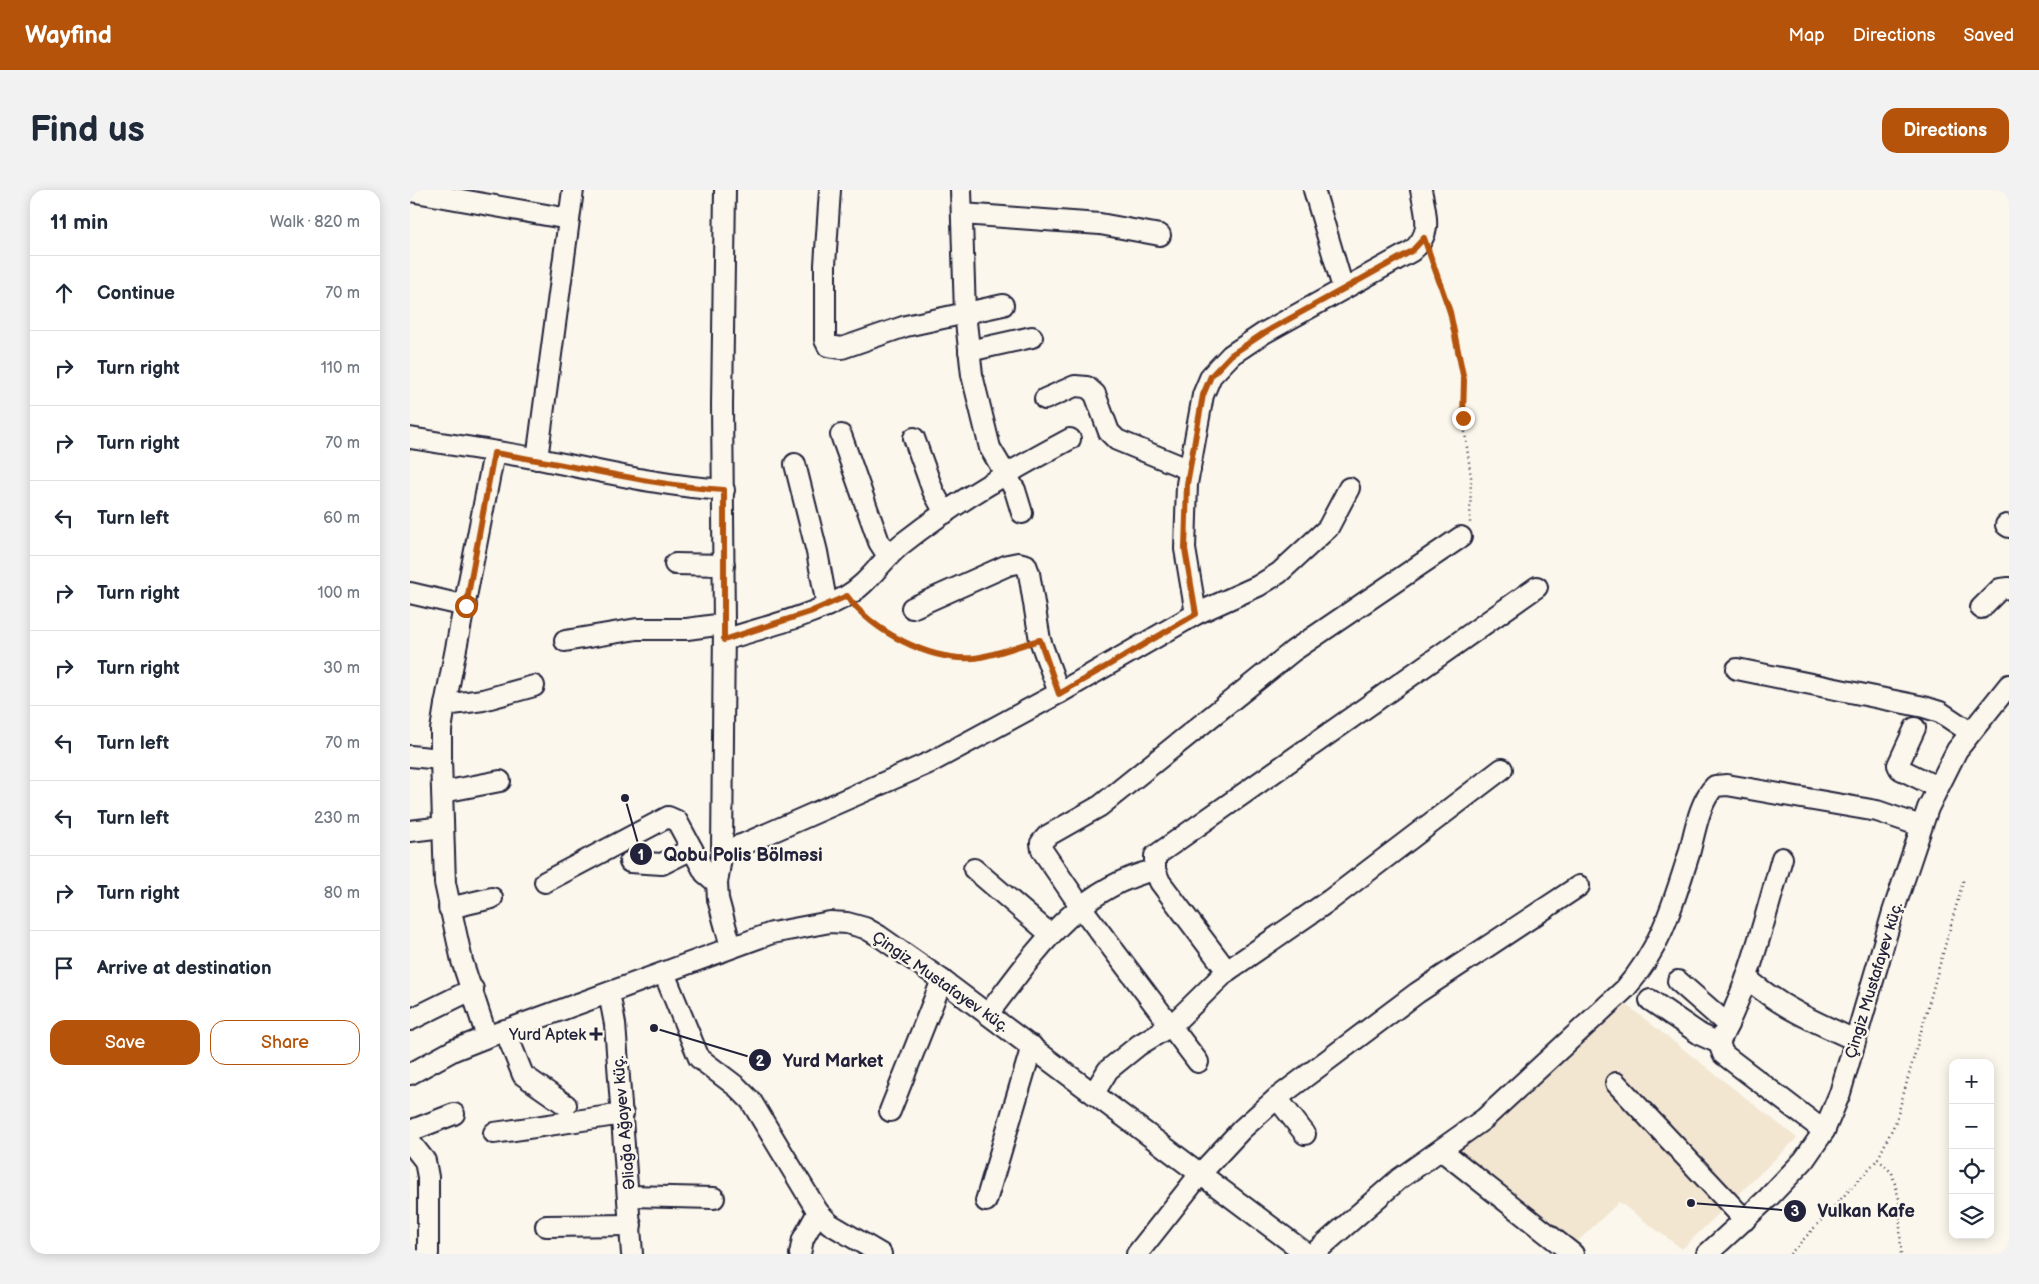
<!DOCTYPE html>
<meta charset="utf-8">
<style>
body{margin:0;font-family:"Balsamiq Sans",sans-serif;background:#f2f2f3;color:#1f2937}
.controls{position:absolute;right:15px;bottom:15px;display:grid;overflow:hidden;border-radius:10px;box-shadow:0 2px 12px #0003}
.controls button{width:45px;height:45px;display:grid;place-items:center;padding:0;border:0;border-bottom:1px solid #e0e1e3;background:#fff;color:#1f2937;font:25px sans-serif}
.stop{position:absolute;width:15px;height:15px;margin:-11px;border:4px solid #b45309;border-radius:50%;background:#fff}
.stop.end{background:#b45309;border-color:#fff;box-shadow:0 1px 5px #0008}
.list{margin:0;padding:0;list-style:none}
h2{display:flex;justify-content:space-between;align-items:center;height:65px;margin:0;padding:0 20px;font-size:21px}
h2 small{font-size:16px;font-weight:400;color:#747a83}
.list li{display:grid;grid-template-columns:32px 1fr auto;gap:15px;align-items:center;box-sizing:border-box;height:75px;padding:0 20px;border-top:1px solid #e0e1e3}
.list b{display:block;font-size:19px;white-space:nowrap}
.list em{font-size:16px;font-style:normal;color:#747a83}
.actions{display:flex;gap:10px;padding:15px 20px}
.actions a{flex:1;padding:11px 0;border:1px solid #b45309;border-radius:15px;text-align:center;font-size:18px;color:#b45309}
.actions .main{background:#b45309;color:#fff}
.icon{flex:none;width:28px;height:28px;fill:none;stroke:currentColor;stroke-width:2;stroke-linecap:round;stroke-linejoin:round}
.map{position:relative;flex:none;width:1599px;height:1064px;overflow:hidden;border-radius:15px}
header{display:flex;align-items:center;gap:30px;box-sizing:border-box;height:70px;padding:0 25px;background:#b45309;color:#fff}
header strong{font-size:24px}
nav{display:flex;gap:28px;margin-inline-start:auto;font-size:18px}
.intro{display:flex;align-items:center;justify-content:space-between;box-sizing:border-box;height:120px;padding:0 30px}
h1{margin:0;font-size:35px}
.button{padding:12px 22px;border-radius:15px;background:#b45309;color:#fff;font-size:18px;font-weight:700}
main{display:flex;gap:30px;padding:0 30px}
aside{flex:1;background:#fff;border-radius:15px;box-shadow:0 2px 12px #0003}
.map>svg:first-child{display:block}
</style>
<header>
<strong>Wayfind</strong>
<nav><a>Map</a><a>Directions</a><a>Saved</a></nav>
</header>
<div class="intro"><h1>Find us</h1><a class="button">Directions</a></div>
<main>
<aside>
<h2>11 min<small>Walk · 820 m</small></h2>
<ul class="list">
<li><svg class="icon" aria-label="ahead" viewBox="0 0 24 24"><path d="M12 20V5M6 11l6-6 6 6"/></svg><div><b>Continue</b></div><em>70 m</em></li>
<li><svg class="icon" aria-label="right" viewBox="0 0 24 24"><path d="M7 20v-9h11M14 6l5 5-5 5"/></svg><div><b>Turn right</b></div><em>110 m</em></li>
<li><svg class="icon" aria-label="right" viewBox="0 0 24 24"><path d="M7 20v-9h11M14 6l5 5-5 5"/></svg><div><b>Turn right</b></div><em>70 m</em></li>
<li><svg class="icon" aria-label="left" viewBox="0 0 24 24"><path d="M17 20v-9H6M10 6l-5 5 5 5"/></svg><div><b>Turn left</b></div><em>60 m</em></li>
<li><svg class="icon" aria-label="right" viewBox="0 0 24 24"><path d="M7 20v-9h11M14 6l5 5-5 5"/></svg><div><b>Turn right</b></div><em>100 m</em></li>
<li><svg class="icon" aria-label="right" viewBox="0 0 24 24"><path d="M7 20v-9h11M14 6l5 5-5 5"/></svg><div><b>Turn right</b></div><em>30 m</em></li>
<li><svg class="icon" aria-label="left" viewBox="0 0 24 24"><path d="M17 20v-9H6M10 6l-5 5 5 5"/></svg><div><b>Turn left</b></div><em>70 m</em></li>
<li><svg class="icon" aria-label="left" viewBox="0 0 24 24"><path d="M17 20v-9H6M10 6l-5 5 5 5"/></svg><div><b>Turn left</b></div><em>230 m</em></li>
<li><svg class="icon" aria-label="right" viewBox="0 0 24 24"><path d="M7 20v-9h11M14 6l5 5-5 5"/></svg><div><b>Turn right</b></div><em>80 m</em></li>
<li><svg class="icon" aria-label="arrive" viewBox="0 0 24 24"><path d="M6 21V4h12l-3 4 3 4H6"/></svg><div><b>Arrive at destination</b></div></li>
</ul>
<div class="actions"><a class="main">Save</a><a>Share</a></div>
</aside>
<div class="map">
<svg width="1599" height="1064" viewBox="0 0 1599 1064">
<rect width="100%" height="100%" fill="#fbf7ec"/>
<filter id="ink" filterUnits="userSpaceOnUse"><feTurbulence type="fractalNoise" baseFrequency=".02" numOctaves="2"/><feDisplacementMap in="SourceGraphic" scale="10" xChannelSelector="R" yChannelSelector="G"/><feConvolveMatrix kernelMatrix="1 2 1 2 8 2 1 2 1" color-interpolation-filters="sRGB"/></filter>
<g filter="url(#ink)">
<polygon fill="#f2e6d1" points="1213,812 1387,948 1272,1059 1209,1012 1166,1053 1044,961"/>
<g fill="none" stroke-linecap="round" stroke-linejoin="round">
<g stroke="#22223b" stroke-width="24">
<g id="minor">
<polyline points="315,0 312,215 314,434 312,661 307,693 308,709 321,757"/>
<polyline points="420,0 415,75 415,150 418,156 432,158 496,136 593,115"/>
<polyline points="551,0 555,123 562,185 580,258 605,300 612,323"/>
<polyline points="904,0 933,98"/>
<polyline points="0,1 159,29"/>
<polyline points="552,24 690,34 750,45"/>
<polyline points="559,161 622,147"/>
<polyline points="635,209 665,196 677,197 685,204 699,242 707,250 780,280"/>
<polyline points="431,245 469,352 478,366"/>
<path d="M0,248c43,7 86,13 129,21 61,12 122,27 185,31"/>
<polyline points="504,248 523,301 535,323"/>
<polyline points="127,269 163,0"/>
<polyline points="385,274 407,362 417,416"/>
<polyline points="1596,335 1599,337"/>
<polyline points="265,374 314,375"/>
<polyline points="0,403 56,416"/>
<polyline points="502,418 598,375 608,373 616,375 619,383 630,450 649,503"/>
<polyline points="1571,418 1590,399 1599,398"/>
<path d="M786,424l-11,-65 2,-65 16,-89 8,-19 20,-21 33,-22 148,-82c21,-18 14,-36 9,-61"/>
<path d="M314,450c40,-13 84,-23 121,-43 24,-13 37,-38 58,-54 52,-41 109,-73 167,-104"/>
<polyline points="155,451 227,439 277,439 314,434"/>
<polyline points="1327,479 1514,517 1530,522 1560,542"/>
<polyline points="35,515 73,510 124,496"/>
<polyline points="1505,538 1488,575 1490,579 1527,597"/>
<polyline points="0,566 31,569"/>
<polyline points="33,602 90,591"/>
<polyline points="0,641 33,637"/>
<polyline points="312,661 334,654 521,572 649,503 786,424 848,396 869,383 918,338 939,298"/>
<path d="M1372,668c-18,63 -33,126 -63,185l4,11 101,77"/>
<polyline points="220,672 252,674 282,659"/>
<polyline points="564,679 640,744"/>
<polyline points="745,680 750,692 817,781"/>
<polyline points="135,692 258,627 267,631 295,683 307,693"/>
<polyline points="39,718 82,708"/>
<polyline points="254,783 289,868 327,897 341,911 408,1022 420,1034 471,1064"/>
<path d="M1338,789c32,28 69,44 107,61"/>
<polyline points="1268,791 1318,835"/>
<polyline points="199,803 205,834 222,1064"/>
<polyline points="1240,810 1291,845 1309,853"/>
<path d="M578,824c46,-60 88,-126 167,-144v-14l382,-269"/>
<polyline points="0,830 63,799"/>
<polyline points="95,840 113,885 156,915"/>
<polyline points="77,847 52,771 35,693 31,569 31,540 35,515 84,263"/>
<polyline points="788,872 671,717 632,660 631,653 637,646 690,616 883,461 1051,347"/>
<polyline points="0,884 44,860 77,847 362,743 420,732 437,733 455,738 469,746 532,790 897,1064"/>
<polyline points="1206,893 1335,1030"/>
<polyline points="684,903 698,880 729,855 762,835 817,781 920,710 1092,579"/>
<polyline points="867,908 895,944"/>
<polyline points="480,921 532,790"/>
<polyline points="0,941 44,924"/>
<polyline points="84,943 213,924"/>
<polyline points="0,952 15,971 18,987 18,1064"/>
<polyline points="1031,960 1163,1064"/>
<polyline points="219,1006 304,1008"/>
<polyline points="576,1011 622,856"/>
<polyline points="136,1036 221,1035"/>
<polyline points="390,1064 393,1049 408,1022"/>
<polyline points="727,1064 791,983 832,939 867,908 1007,803 1169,696"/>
<path d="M903,1064l86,-75 85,-60 141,-130c36,-41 48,-85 64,-135 6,-22 10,-52 26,-68l12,-1 150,26 44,15"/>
<polyline points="1297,1064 1358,1008 1394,970 1414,941 1430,903 1483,722 1518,618 1547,560 1599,495"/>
</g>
</g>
<g stroke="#22223b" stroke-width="2.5" stroke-dasharray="1 4" stroke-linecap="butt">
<polyline points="1020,67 1040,122 1054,190 1053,228 1061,287 1060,333"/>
<path d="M447,419c26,26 81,54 118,49 16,-3 33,-10 49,-14"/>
<polyline points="1468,969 1482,983 1489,1009 1491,1064"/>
<polyline points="1380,1064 1468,969 1486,931 1554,688"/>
</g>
<use href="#minor" stroke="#fbf7ec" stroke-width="20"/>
</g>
</g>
<g fill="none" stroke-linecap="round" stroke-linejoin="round" filter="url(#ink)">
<path stroke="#b45309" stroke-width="6" d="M56,416l28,-153c77,11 152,32 230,37v150l86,-28 37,-16c25,35 82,65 126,62 22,-2 45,-13 67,-18l19,54 137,-80 -11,-65 2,-65 16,-89 8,-19 20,-21 33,-22 148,-82 12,-13 26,74 14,68 -1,38"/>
</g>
<path fill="#22223b" stroke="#fbf7ec" stroke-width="2" d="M183.5 836.5h5v5h5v5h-5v5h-5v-5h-5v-5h5z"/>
<g text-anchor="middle" stroke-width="5" stroke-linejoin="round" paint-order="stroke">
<g font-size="16" fill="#22223b" stroke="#fbf7ec">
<text transform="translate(1463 790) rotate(-73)" y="6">Çingiz Mustafayev küç.</text>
<text transform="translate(531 791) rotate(35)" y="6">Çingiz Mustafayev küç.</text>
<text transform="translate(213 933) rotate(-95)" y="6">Əliağa Ağayev küç.</text>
</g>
<g font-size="16" fill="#22223b" stroke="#fbf7ec" text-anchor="end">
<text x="176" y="850">Yurd Aptek</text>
</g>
</g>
<path fill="none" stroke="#22223b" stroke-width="2" d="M215 608L231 664M244 838L350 870M1281 1013L1385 1021"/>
<g fill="#22223b" stroke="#fbf7ec" stroke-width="2">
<circle cx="215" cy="608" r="5"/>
<circle cx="244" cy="838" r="5"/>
<circle cx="1281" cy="1013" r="5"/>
<circle cx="231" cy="664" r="12"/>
<circle cx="350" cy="870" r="12"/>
<circle cx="1385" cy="1021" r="12"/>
</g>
<g font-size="15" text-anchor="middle" font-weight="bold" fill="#fff">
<text x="231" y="670">1</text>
<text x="350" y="876">2</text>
<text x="1385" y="1026">3</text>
</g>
<g font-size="18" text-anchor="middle" font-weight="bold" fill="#22223b" stroke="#fbf7ec" stroke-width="5" stroke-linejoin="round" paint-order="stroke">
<text x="333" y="671">Qobu Polis Bölməsi</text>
<text x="423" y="877">Yurd Market</text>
<text x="1456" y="1027">Vulkan Kafe</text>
</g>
</svg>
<div class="controls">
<button>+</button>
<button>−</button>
<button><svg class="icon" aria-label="locate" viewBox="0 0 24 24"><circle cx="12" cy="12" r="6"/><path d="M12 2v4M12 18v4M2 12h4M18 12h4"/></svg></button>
<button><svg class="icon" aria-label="layers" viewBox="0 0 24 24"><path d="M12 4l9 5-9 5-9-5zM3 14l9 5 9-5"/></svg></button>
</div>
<div class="stop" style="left:56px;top:416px"></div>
<div class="stop end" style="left:1053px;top:228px"></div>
</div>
</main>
